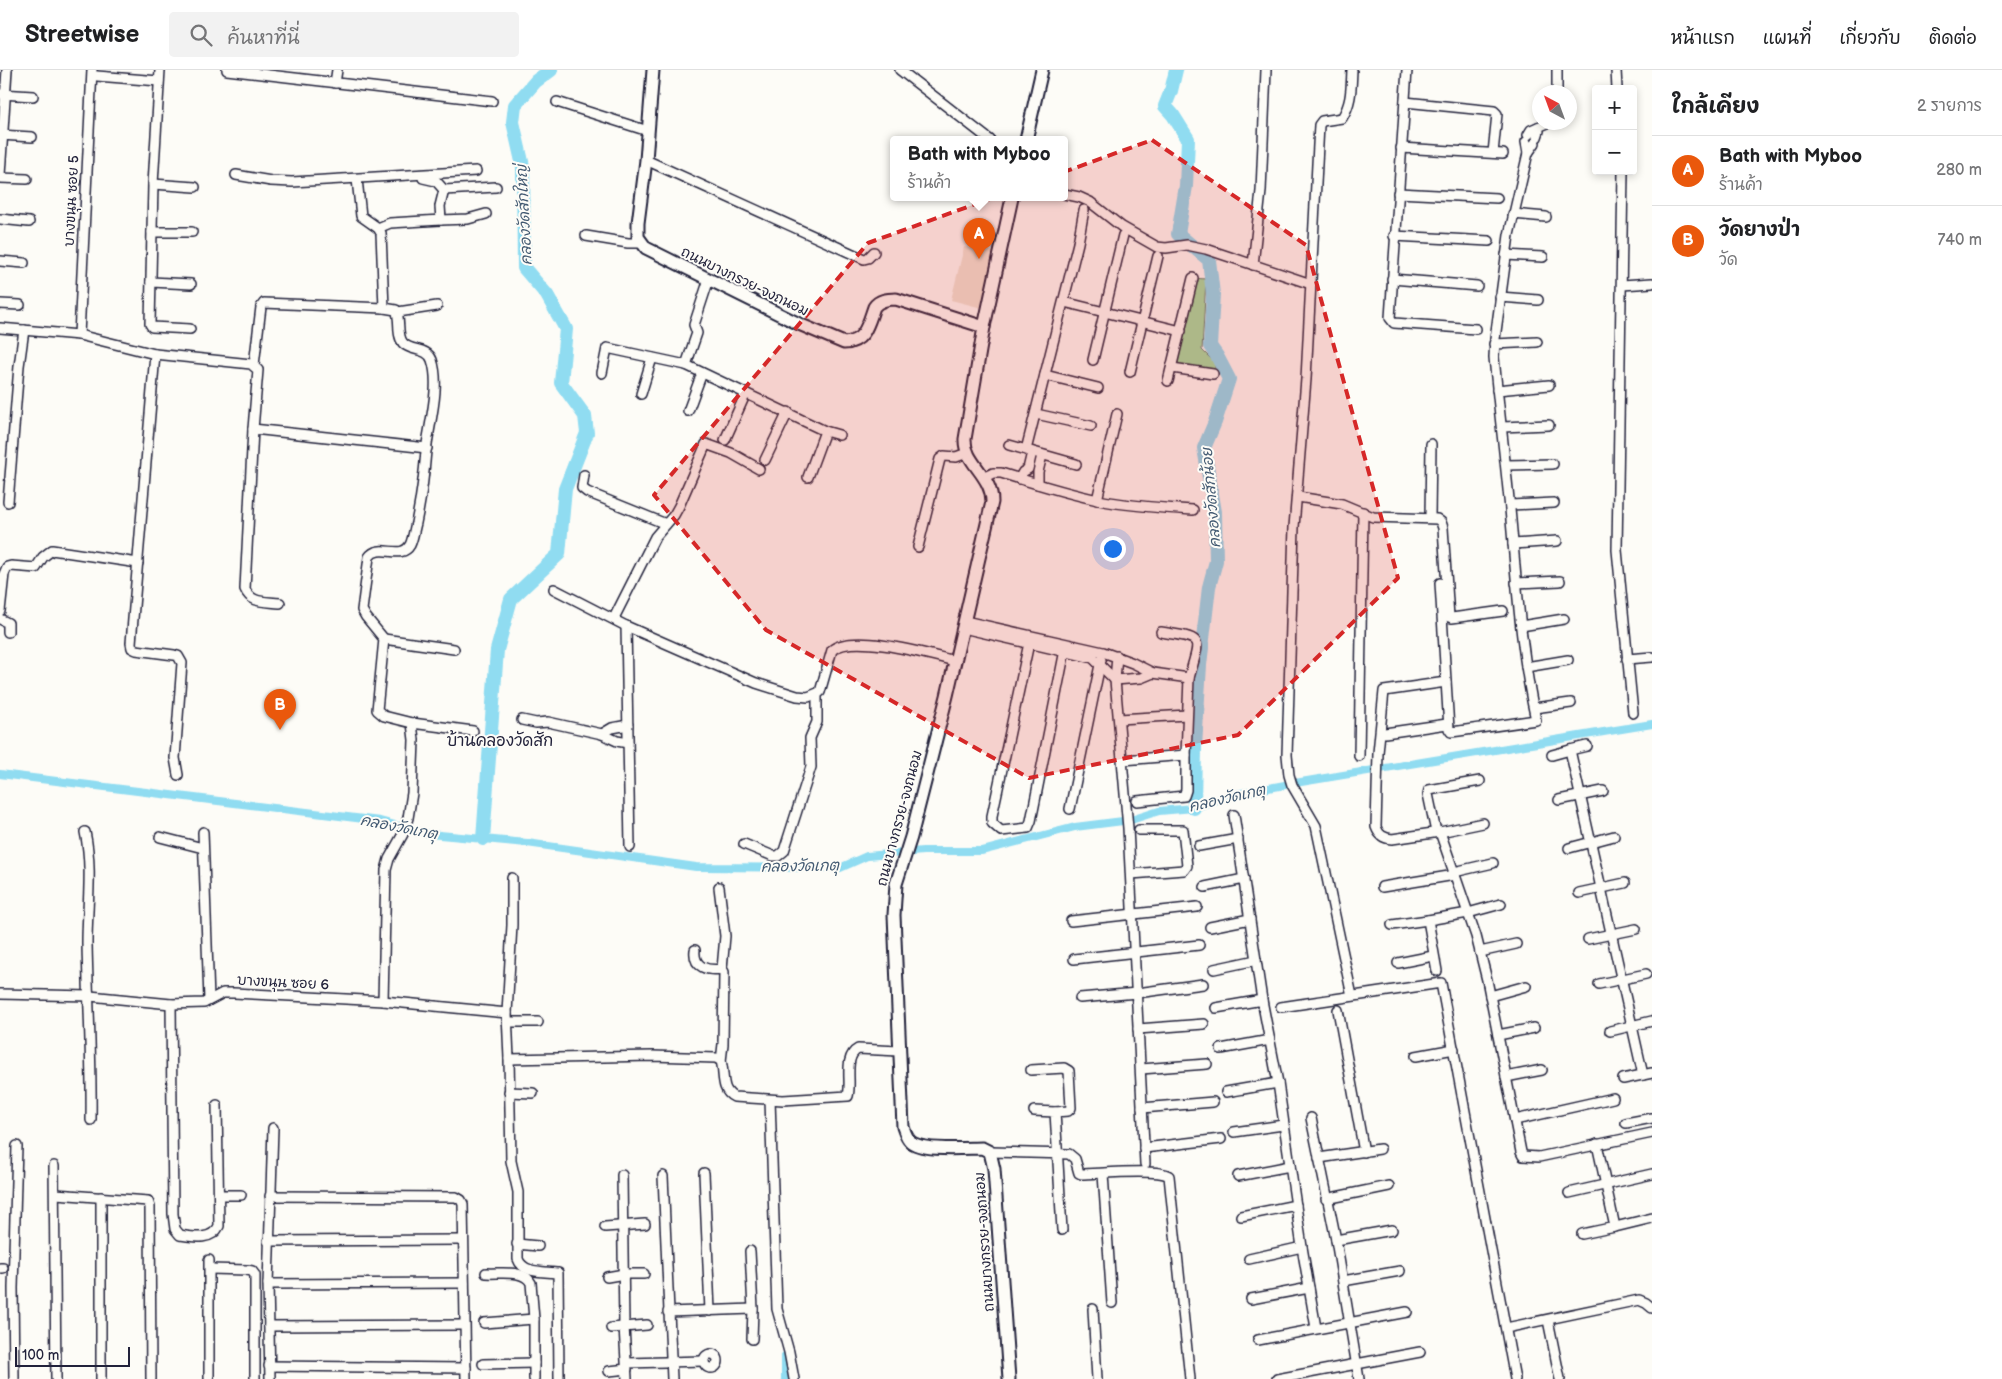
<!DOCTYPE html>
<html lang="th">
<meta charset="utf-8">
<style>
body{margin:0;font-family:"Balsamiq Sans","Playpen Sans Thai",sans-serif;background:#f2f2f2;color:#202124}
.controls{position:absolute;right:15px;top:15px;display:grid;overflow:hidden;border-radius:5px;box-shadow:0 2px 8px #0003}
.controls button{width:45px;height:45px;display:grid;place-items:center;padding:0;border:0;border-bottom:1px solid #e0e0e0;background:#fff;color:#202124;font:25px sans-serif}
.compass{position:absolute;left:1532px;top:15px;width:45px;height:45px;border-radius:50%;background:#fff;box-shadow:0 2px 8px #0003;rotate:319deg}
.scale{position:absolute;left:15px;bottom:12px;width:115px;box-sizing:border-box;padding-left:5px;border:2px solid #22223b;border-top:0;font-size:14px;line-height:18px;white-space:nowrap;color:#22223b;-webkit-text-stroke:4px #fdfcf7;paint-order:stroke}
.you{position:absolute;left:1112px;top:478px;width:18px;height:18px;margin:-12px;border:4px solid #fff;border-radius:50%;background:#1a73e8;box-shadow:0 0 0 8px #1a73e833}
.badge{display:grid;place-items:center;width:32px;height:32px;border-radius:50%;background:#ea580c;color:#fff;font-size:16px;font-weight:700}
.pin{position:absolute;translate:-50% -41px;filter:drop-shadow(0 1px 2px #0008)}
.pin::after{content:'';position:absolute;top:26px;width:18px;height:15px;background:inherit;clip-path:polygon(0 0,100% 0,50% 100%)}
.popup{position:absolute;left:890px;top:66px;width:178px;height:65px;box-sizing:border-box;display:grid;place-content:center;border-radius:5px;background:#fff;filter:drop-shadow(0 1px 4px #0005);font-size:16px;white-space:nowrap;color:#757577}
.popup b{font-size:19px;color:#202124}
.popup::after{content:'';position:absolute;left:50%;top:100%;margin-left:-10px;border:10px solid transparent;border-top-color:#fff}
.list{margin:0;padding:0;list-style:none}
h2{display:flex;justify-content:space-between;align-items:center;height:65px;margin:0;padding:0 20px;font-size:21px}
h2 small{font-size:16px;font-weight:400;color:#757577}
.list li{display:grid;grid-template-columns:32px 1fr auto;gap:15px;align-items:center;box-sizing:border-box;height:70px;padding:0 20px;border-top:1px solid #e0e0e0}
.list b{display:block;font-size:19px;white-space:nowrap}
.list p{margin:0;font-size:16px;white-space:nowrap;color:#757577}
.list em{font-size:16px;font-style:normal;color:#757577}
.icon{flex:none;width:28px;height:28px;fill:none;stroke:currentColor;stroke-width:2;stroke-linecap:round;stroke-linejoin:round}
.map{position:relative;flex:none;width:1652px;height:1309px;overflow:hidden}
header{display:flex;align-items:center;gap:30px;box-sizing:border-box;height:70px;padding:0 25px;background:#fff;border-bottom:1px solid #e0e0e0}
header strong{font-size:24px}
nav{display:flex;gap:28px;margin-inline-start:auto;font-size:18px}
.search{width:350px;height:45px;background:#f2f2f2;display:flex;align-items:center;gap:12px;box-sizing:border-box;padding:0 18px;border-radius:5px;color:#757577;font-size:19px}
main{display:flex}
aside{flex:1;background:#fff}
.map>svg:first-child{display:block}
</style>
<header>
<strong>Streetwise</strong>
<div class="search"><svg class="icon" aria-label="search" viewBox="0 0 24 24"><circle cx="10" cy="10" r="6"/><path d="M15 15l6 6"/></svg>ค้นหาที่นี่</div>
<nav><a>หน้าแรก</a><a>แผนที่</a><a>เกี่ยวกับ</a><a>ติดต่อ</a></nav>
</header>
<main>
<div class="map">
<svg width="1652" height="1309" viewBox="0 0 1652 1309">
<rect width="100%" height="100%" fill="#fdfcf7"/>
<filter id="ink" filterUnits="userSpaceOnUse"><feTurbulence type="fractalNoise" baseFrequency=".02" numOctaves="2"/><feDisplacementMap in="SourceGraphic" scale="10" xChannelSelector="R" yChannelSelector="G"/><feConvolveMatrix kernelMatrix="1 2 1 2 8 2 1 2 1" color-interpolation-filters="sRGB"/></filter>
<g filter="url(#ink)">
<polygon fill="#efe4d4" points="964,177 995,182 982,238 951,230"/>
<polygon fill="#a3dca1" stroke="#627f6e" points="1193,208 1206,209 1202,280 1215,293 1215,300 1169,298"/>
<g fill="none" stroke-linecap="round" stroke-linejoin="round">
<g stroke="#90dcf1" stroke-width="8">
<polyline points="0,704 380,751 429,764 527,773 696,797 840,798 867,786 923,781 982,781 1075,757 1131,750 1159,741 1194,738 1231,725 1301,712 1652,654"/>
<polyline points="785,1286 785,1309"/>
</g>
<g stroke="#90dcf1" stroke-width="14">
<polyline points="1176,0 1171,21 1165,36 1173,45 1188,69 1186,116 1178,164 1209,190 1213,224 1210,276 1217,286 1229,309 1215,352 1204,378 1215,442 1216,491 1209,517 1200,595 1195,677 1194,738"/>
<polyline points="483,769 497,580 511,529 559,484 565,419 587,363 585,346 561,313 566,259 547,225 524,198 523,96 513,52 515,35 536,11 551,0"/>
</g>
<g stroke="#22223b" stroke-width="12">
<g id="street">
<polyline points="160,0 153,114 150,254 152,257 190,259"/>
<polyline points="227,0 492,31"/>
<polyline points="900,0 990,70"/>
<polyline points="1407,0 1390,248 1394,253 1476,259"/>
<polyline points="1616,0 1617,19"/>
<polyline points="97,6 159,11"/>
<polyline points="335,13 337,0"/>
<polyline points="1557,22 1557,0"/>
<polyline points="1,24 33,26"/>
<polyline points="557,32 648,61"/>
<polyline points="1405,32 1494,41 1497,44 1493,83"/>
<polyline points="1538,57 1550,52"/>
<polyline points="0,65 32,67"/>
<polyline points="1528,65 1531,60 1538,57 1539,61 1537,67"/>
<polyline points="1526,72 1528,83 1535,73"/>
<polyline points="1401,78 1503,84"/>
<polyline points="646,90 864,189 868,188 874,182"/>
<polyline points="1623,101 1617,480 1633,643"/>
<polyline points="0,105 7,0"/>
<polyline points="236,105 271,111 292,112 476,101"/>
<polyline points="0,108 27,109"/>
<path d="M357,109l4,37 17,12 3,5 3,75 12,2c5,9 0,25 7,33 8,9 24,4 29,17 9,26 -3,65 -6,91 -2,25 -5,48 -10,72 -2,7 -3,16 -6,22 -9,16 -31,-3 -41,12l-7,53 4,7 18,22 -7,71 7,6 28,7 2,17 -2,53 -4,25 -5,16 -14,25 -3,11 -3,131"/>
<polyline points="153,114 195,117"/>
<polyline points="444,120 496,117"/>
<polyline points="1398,123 1497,128"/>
<polyline points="1064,124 1079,127 1090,132 1122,157 1157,177 1166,178 1187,175 1206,179 1311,214"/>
<polyline points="1513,144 1546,147"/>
<polyline points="0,149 29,152"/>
<polyline points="441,150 468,149 486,144"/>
<polyline points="378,158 390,153 441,150 440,136 444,120 436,111 423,108"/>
<polyline points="152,162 192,162"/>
<polyline points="586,166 628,173 641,173"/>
<polyline points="1394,166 1489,171"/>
<polyline points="1506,185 1543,187"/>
<polyline points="0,191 24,193"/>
<polyline points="1253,195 1261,121 1266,0"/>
<polyline points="1392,209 1477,216"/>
<polyline points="151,212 191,214"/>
<polyline points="1622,215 1652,213"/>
<polyline points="1500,227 1538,230"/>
<polyline points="1064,232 1181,261"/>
<polyline points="0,234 20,235"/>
<polyline points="398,242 437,236"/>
<polyline points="0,258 79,265 155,284 251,294 258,300 253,359 427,378"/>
<polyline points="79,265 92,0"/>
<polyline points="1494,274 1537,272"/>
<polyline points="155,284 131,573 132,578 136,580 174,585 178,586 182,593 175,688 178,705"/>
<polyline points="1093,290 1123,165"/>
<polyline points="254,295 261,237 264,233 384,238"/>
<polyline points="686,295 825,361 808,407"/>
<polyline points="1172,298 1213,304"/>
<polyline points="1130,302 1158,186"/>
<polyline points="602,303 607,278 686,295 697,263 694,255 709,209"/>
<polyline points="1045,305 1098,318"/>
<polyline points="1168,311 1193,208"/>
<polyline points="1497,320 1549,315"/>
<polyline points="641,324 652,288"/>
<polyline points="688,341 702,303"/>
<polyline points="1036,344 1091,356"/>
<polyline points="1502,357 1549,355"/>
<path d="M253,359l-8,160c6,15 21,12 35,14"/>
<polyline points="825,361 839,365"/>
<polyline points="725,370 746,323"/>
<polyline points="1009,375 1076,394"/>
<polyline points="1026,380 1078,173 1084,140"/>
<polyline points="765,390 788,342"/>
<polyline points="1506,395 1553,394"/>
<polyline points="584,405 582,418 587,422 666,454"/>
<path d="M985,407l8,-4h8c32,10 64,20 97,27 31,6 63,8 95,10"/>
<polyline points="1019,409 1023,402 1028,399 1032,382"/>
<polyline points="1038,414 1038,402 1042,385"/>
<polyline points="1298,427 1342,434 1373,447 1437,449 1441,452 1443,458 1449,547 1452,548 1503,541"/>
<polyline points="1097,430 1117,344"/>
<polyline points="8,432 19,296 24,260"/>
<polyline points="1510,435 1554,433"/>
<polyline points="1430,447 1431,374"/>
<polyline points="1513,474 1557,471"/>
<polyline points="918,477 940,389 944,386 956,387 967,383"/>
<path d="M1440,513l9,146 2,3 8,-1 77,-11c-15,-66 -19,-133 -25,-200 -5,-55 -12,-109 -17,-163l1,-18 14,-104 19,-82"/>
<polyline points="1516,513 1560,511"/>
<path d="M554,519l72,37 130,57 41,13 11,1 12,-5 12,-42c21,-18 98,5 123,11"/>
<polyline points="0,541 4,504 7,497 11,496 36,498 43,487 52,480 138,493"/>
<polyline points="614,548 655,467 674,445 679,436 706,374 731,383 759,399"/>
<polyline points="0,549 8,553 8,562"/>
<polyline points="965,551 1103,582 1133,593 1153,603"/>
<polyline points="626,556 630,777"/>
<polyline points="1521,556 1564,549"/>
<polyline points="963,558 1093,588 1115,610"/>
<polyline points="384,569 454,579"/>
<polyline points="1029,573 992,746 992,753 1001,761 1028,758 1031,751 1065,580"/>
<polyline points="1117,586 1115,610 1128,758 1145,1094"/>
<polyline points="1627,589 1652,587"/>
<polyline points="1526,597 1568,590"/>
<path d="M1115,610l26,-2 12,-5 36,5c11,-41 17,-39 -28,-46"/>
<path d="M1446,612l-62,9 -6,62 -2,74c3,8 7,11 16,12l48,-7 36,104 11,44 34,172 2,4 16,1 113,-24"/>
<polyline points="1534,638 1571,633"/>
<polyline points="1119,649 1187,645"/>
<polyline points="522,650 536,653 548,652 602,664 617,671 628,673"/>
<polyline points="412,653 473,661"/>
<polyline points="1385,663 1447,654"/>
<polyline points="602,664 612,658 628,655"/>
<polyline points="1587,676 1570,680 1643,1005"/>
<polyline points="1186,685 1189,608"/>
<polyline points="1552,685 1570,680"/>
<polyline points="1359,686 1363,442"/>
<polyline points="1123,690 1186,685 1186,720 1184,726 1137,731"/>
<polyline points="1559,730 1603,721"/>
<polyline points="1070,739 1101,590"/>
<polyline points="1234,745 1262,930 1278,1013 1302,1177 1316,1258"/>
<path d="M85,762c8,36 2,74 2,111 1,59 5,118 4,177"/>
<polyline points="203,762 209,930"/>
<polyline points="1436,762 1428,724 1429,720 1480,711"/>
<polyline points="1440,762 1483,753"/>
<polyline points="160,767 203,778"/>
<polyline points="744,774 773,786 778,786 784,781 811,697 810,668 817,652 817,624"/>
<polyline points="1199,776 1238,769"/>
<polyline points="1569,778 1614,766"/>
<polyline points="1454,802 1493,793"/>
<polyline points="1131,804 1184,800 1187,796 1183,760 1139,760"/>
<path d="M512,808v47l-5,88 2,46 2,102 7,31v67c5,15 27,12 40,14l1,106"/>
<polyline points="719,817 725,866 722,899"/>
<polyline points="1205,817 1244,809"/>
<polyline points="1382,817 1455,805"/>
<polyline points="1579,823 1625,813"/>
<polyline points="1071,851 1197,837"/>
<polyline points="1392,855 1428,850"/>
<polyline points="1210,857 1250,849"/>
<polyline points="1588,869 1636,859"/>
<path d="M695,880c-2,18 13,21 27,19l2,3 -1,72 -2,17"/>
<polyline points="1480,882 1516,874"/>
<polyline points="1074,889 1199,875"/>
<polyline points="1398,893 1433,886"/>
<polyline points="1214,899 1256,890"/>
<polyline points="1437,901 1428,850 1468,843 1501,834"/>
<polyline points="1599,914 1646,904"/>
<polyline points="0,924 90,926 171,934 204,933 223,923 234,923 383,931 507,943"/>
<path d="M1352,926l-36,-170 -24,-41 -3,-10 -2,-20 7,-228 12,-148 13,-254 3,-4 20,-3c10,-16 9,-30 10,-48"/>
<polyline points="1490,926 1526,916"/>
<polyline points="1080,928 1137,923 1203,914"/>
<path d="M171,934l2,210 2,15 5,6c13,2 32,6 39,-9l-2,-121"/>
<polyline points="1281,937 1441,913 1515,1309"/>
<polyline points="1216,938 1262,930"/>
<polyline points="1338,940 1364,1082"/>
<polyline points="507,952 538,952"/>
<polyline points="1138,959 1204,954"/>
<polyline points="1610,961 1652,951"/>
<polyline points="1498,965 1534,958"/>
<polyline points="1221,979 1270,970"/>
<polyline points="1416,986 1454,979"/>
<path d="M509,989l143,-3 64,2 5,3c4,13 -1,29 13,36l49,3 65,-4c4,-14 -5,-39 10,-47l41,2"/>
<polyline points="1141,999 1207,994"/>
<polyline points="1031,1000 1064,998 1069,1001 1071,1038 1068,1041 1055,1042"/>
<polyline points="1506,1007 1542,1000"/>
<polyline points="1623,1009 1652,1003"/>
<polyline points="509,1022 533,1023"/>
<polyline points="1226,1022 1278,1013"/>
<polyline points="770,1030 777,1239 789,1282 794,1309"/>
<polyline points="1142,1038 1213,1032"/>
<polyline points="1034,1041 1055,1042 1062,1160"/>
<polyline points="1311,1048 1336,1170 1359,1309"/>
<polyline points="1515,1050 1613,1028"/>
<polyline points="1626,1053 1652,1048"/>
<polyline points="1234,1062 1283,1055"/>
<polyline points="1144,1078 1221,1069"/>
<path d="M990,1082l79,2 6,5 4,14 2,1c17,0 77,-6 88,2l21,203"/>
<polyline points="1319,1088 1380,1079"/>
<polyline points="54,1096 56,1309"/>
<polyline points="704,1103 710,1241"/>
<polyline points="1103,1104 1112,1233"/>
<polyline points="622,1105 624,1256 627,1309"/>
<polyline points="663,1106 672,1309"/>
<polyline points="1238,1106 1290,1096"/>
<polyline points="1569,1123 1652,1104"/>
<polyline points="56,1124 148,1131 150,1137 151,1309"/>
<polyline points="219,1125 241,1125"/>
<polyline points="270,1126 456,1127 461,1130 463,1134 466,1309"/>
<polyline points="1326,1129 1389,1116"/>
<polyline points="1241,1146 1296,1135"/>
<polyline points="605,1157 645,1154"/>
<polyline points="1615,1157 1652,1148"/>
<polyline points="1582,1164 1615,1157 1597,1074"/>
<polyline points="1336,1170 1392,1160"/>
<polyline points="268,1171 463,1170"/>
<polyline points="517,1174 538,1176"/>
<polyline points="750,1181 753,1239 752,1269"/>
<polyline points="1249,1189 1302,1177"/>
<polyline points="209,1190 209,1309"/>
<polyline points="0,1198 3,1198"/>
<polyline points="210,1199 247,1200 252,1201 255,1205 255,1309"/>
<path d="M486,1203c14,1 38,-4 45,10l3,36v60"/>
<polyline points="607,1207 624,1204 644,1204"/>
<polyline points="1343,1211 1400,1201"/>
<polyline points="268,1214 464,1213"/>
<polyline points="1251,1229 1309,1218"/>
<polyline points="1093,1239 1097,1309"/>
<polyline points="668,1242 753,1239"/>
<polyline points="1548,1250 1560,1309"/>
<polyline points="484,1253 534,1249"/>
<polyline points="269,1256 464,1255"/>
<polyline points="611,1258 647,1255"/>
<polyline points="1506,1258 1639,1230 1646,1233 1652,1238"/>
<polyline points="1258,1270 1407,1242"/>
<circle cx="711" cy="1291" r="7"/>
<polyline points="627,1293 703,1291"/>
<polyline points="483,1294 534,1293"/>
<polyline points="269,1296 466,1298"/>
<polyline points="609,1301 627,1299"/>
<polyline points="14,1309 13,1218 17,1076"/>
<polyline points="101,1309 101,1127"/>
<polyline points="270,1309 268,1214 273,1058"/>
<polyline points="1277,1309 1420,1282"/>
</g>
</g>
<g stroke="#22223b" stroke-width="15">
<g id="secondary">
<path d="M653,0l-7,90 -8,63v14l8,11 153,76 45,19c21,-1 24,-19 30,-36 5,-7 13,-8 22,-8l88,28"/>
<polyline points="1026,70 1042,0"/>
<path d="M1009,1309l-15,-210 -4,-17 -8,-4c-16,0 -61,4 -72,-7 -4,-4 -5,-9 -7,-14l-9,-212 2,-31 15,-47 36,-141 45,-194c0,-27 -28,-39 -27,-63l19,-112 28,-129"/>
</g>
</g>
<use href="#street" stroke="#fdfcf7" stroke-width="9"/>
<use href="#secondary" stroke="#fdfcf7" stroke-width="11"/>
</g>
</g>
<path fill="#d62828" fill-opacity="0.2" stroke="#d62828" stroke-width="4" stroke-dasharray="10 6" stroke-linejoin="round" d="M1152,70l154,105 92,333 -160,157 -209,43 -263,-148 -112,-135 214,-252z"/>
<g text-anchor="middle" stroke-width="4" stroke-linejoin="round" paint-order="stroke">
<g font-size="14" fill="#22223b" stroke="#fdfcf7">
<text transform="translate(71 131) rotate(-87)" y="5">บางขนุน ซอย 5</text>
<text transform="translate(745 211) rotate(26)" y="5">ถนนบางกรวย-จงถนอม</text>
<text transform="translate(899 748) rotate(-75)" y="5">ถนนบางกรวย-จงถนอม</text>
<text transform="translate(283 912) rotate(3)" y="5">บางขนุน ซอย 6</text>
<text transform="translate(984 1172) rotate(-94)" y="5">ถนนบางกรวย-จงถนอม</text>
</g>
<g font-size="15" font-style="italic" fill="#435a72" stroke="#fdfcf7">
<text transform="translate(524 145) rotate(-93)" y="5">คลองวัดสักใหญ่</text>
<text transform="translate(1211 428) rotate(-95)" y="5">คลองวัดสักน้อย</text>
<text transform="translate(1227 728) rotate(-13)" y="5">คลองวัดเกตุ</text>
<text transform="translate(399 757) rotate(11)" y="5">คลองวัดเกตุ</text>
<text transform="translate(800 796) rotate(-1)" y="5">คลองวัดเกตุ</text>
</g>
<g font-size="16" fill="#22223b" stroke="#fdfcf7">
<text x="500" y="676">บ้านคลองวัดสัก</text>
</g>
</g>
</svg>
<div class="controls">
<button>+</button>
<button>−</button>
</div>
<svg class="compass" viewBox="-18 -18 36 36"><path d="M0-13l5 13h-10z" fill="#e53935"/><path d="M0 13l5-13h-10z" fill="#757577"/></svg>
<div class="scale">100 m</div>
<div class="you"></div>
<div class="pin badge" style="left:979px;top:189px">A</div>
<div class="popup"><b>Bath with Myboo</b>ร้านค้า</div>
<div class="pin badge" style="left:280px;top:660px">B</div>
</div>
<aside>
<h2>ใกล้เคียง<small>2 รายการ</small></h2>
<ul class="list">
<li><span class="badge">A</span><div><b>Bath with Myboo</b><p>ร้านค้า</p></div><em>280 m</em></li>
<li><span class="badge">B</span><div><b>วัดยางป่า</b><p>วัด</p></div><em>740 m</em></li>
</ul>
</aside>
</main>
